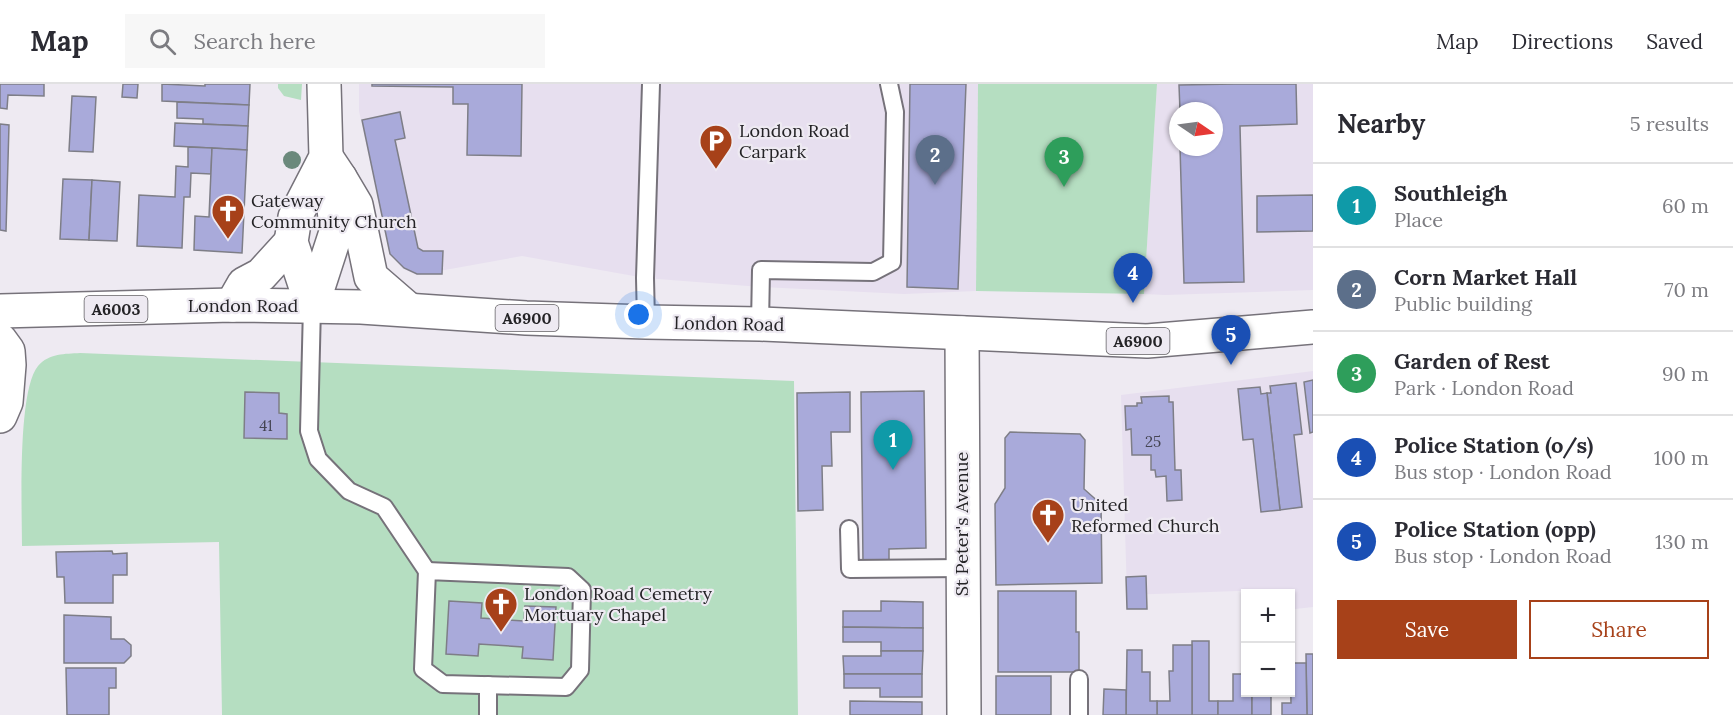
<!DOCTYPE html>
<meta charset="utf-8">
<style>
body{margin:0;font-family:Lora,serif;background:#f7f7f7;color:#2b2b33}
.controls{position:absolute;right:18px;bottom:18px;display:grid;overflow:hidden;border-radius:0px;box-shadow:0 2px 4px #0004}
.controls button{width:54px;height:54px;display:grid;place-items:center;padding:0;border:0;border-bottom:2px solid #e1e1e2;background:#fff;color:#2b2b33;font:30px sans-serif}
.compass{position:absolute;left:1169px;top:18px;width:54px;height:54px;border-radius:50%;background:#fff;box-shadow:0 2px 4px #0004;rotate:103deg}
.you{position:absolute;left:639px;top:231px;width:21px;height:21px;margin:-15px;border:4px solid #fff;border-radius:50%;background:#1a73e8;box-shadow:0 0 0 9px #1a73e833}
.badge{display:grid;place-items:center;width:39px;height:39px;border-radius:50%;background:#a74119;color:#fff;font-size:20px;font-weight:700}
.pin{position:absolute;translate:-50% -50px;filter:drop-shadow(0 2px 3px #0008)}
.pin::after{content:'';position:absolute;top:32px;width:21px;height:18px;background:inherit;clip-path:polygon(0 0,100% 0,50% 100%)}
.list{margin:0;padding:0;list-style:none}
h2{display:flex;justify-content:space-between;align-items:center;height:78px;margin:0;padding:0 24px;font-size:26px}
h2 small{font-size:20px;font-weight:400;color:#7c7c81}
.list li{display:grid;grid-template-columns:39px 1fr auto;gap:18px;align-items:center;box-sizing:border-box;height:84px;padding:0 24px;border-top:2px solid #e1e1e2}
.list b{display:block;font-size:22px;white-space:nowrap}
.list p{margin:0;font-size:20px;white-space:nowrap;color:#7c7c81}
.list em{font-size:20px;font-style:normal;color:#7c7c81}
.actions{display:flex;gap:12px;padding:18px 24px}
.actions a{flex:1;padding:14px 0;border:2px solid #a74119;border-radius:0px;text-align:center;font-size:21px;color:#a74119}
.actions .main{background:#a74119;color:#fff}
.icon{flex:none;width:33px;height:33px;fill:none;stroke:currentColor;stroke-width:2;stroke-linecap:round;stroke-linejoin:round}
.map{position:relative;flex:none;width:1313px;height:631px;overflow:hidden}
header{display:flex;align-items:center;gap:36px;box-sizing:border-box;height:84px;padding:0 30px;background:#fff;border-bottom:2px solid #e1e1e2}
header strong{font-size:28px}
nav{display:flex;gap:33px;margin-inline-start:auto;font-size:21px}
.search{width:420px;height:54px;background:#f7f7f7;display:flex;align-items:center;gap:15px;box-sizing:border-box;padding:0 21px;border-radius:0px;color:#7c7c81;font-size:22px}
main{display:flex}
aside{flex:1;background:#fff}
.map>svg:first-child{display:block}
</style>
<header>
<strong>Map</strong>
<div class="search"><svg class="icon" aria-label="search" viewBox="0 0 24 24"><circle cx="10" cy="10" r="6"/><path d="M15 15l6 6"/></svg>Search here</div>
<nav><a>Map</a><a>Directions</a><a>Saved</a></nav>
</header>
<main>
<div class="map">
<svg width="1313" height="631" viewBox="0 0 1313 631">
<rect width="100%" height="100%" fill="#eeeaf2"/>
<g fill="#e7dfef" fill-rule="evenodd">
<polygon points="359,0 978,0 976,207 904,210 761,203 645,194 522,172 417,191 403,185 389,169 359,27"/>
<path d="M1157,0h156v206l-148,5 -21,-1zM1178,27h36v36h-36z"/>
<polygon points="1313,287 1313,523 1295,525 1291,505 1127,511 1121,311"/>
</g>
<g fill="#b5dec1">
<polygon points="278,0 302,0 301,16 284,12 278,4"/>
<polygon points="978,0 1157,0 1144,210 976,207"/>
<path d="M80,269l714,28 4,334h-576l-3,-173 -197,4c0,-36 -5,-155 16,-180 11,-13 27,-12 42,-13z"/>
</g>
<g fill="#a9aada" stroke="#7e7e87" stroke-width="1.5">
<polygon points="0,0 44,0 44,12 8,11 7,25 0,24"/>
<polygon points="123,0 138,0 137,14 122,13"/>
<polygon points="162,0 205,2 205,0 250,0 249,21 162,17"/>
<polygon points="372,0 522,0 521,72 467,71 468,20 453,20 453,3 372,2"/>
<polygon points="910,0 966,0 958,205 907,203"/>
<polygon points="1235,0 1296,0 1297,40 1240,42 1244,198 1184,199 1180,63 1214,63 1214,27 1180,27 1179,1"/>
<polygon points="72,12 96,13 93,68 69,67"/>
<polygon points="177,18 249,21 248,42 203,40 203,35 177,34"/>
<polygon points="400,28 405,54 395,56 418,164 423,167 443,167 442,190 417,190 404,184 390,170 362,36"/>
<polygon points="175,39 248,42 247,66 174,62"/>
<polygon points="0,40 9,41 6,147 0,146"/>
<polygon points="188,63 212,64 211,90 191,89 190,113 184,113 182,164 137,162 139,111 175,113 176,82 188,83"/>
<polygon points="212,64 247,66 242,169 194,166 195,132 209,133"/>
<polygon points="63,95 92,96 89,156 60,155"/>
<polygon points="92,96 120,98 117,157 89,156"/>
<polygon points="1313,111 1313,147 1257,148 1257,112"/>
<polygon points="1313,296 1313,348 1310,349 1304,298"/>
<polygon points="1296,299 1302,350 1294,351 1302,423 1280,426 1267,309 1271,309 1270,302"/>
<polygon points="1260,303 1261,310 1267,309 1280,426 1261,428 1253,355 1243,356 1238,305"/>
<polygon points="924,307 926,464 889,465 889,477 863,478 861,308"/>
<polygon points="245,308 279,309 279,329 287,330 287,355 244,354"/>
<polygon points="850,308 850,348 831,348 832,382 822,382 823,426 798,427 797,309"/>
<polygon points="1169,312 1169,318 1173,318 1175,386 1181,386 1182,416 1167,417 1166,392 1156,393 1155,386 1151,386 1151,371 1132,371 1131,345 1126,346 1125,322 1137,322 1137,319 1142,319 1141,313"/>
<polygon points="1010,348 1080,350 1085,356 1084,405 1101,420 1102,499 996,501 995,420 1005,404 1005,354"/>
<polygon points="112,467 113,470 127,469 127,491 113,491 113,519 65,519 64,493 57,493 56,468"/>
<polygon points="1146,492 1147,525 1127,525 1126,493"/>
<polygon points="998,507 1076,507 1076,548 1079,548 1079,588 998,588"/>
<rect x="1290" y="515" width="2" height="29"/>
<polygon points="449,517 482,519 481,534 524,537 525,522 556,523 553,576 522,574 523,563 479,560 478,572 446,570"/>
<polygon points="881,517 923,518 923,544 843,543 843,527 881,527"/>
<polygon points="64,531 111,533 111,555 124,555 131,561 131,572 124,579 64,579"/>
<polygon points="843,543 923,544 923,567 881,567 881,558 843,558"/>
<polygon points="1192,557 1209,557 1209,617 1218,617 1218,631 1192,631"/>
<polygon points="1173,561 1192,561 1192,631 1157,631 1157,617 1170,617 1169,587 1173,587"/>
<polygon points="1127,566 1142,566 1142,588 1150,588 1150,617 1157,617 1157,631 1126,631"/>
<polygon points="881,567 923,567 922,590 844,590 843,572 881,572"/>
<polygon points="1306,570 1313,570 1313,631 1307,631"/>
<polygon points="1290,579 1306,579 1307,631 1282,631 1282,619 1291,619"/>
<polygon points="66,584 116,584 116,604 109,604 109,631 67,631"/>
<polygon points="844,590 922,590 922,613 880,613 880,604 844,604"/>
<polygon points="1233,590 1246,590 1246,608 1252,608 1252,631 1218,631 1218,617 1233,617"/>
<rect x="996" y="592" width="55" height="39"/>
<polygon points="1104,605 1126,606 1126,631 1103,631"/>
<rect x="1252" y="608" width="19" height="23"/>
<polygon points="850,617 922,618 922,631 850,631"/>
</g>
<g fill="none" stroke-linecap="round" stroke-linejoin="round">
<g stroke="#76727a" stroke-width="20">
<g id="lane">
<polyline points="312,222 309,347 318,375 349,407 384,423 427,487"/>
<polyline points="646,238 645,194 651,0"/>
<polyline points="760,240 761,186 873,188 892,178 895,28 889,0"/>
<polyline points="849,445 850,485 963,484"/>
<polygon points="427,487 568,493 582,506 580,586 566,603 443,600 423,585"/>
<polyline points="488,631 488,601"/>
<polyline points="1079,631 1079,595"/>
</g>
</g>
<g stroke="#76727a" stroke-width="36">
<polyline id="street" points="962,249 964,631"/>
</g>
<g stroke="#76727a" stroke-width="36">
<g id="primary">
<polyline points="326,73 340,94 356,121 371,193 408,225"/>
<polyline points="232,221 244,200 261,191 291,158"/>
<polyline points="312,222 291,158 295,133 326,73 324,0"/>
<polyline points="312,222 336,148 334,123 340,94"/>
<polyline points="0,227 232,221 361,223 526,234 646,238 760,240 1147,257 1313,243"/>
<polyline points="0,256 8,267 9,281 6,318 0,332"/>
</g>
</g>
<use href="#lane" stroke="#fff" stroke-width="16"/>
<use href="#street" stroke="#fff" stroke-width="33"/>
<use href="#primary" stroke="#fff" stroke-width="33"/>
</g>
<circle fill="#6b897c" cx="292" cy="76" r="9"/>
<defs>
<g id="parking-pin" transform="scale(1.725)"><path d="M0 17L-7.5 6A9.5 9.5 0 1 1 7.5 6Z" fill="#a74119" stroke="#eeeaf2"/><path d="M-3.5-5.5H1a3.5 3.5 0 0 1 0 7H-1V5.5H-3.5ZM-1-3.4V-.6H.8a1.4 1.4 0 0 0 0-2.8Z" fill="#fff"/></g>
<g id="church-pin" transform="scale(1.725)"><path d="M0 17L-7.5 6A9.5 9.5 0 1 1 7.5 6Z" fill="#a74119" stroke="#eeeaf2"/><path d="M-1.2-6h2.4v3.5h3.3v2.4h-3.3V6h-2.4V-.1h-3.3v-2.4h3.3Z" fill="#fff"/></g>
</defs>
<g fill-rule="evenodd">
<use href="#parking-pin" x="716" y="57"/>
<use href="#church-pin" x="228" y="127"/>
<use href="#church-pin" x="1048" y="431"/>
<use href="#church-pin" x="501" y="520"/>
</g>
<g text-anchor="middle" stroke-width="4.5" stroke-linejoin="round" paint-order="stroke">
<g font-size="15" fill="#454553">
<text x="266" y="347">41</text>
<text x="1153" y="363">25</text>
</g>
<g fill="#eeeaf2" stroke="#615f63" stroke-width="1.5">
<rect x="84.5" y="212" width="63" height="26" rx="4.5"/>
<rect x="495.5" y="221" width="63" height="26" rx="4.5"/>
<rect x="1106.5" y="244" width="63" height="26" rx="4.5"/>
</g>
<g font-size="16" font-weight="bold" fill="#242326">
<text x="116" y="231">A6003</text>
<text x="527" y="240">A6900</text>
<text x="1138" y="263">A6900</text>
</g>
<g font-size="18" fill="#242326" stroke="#eeeaf2" text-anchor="start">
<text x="739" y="53">London Road<tspan x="739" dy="21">Carpark</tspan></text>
<text x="251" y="123">Gateway<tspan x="251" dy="21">Community Church</tspan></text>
<text x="1071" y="427">United<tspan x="1071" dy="21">Reformed Church</tspan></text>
<text x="524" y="516">London Road Cemetry<tspan x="524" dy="21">Mortuary Chapel</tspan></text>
</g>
<g font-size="18" fill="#242326" stroke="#eeeaf2">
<text x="243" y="228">London Road</text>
<text transform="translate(729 240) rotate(1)" y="6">London Road</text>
<text transform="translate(962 440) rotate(-90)" y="6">St Peter's Avenue</text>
</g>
</g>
</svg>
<div class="controls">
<button>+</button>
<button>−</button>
</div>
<svg class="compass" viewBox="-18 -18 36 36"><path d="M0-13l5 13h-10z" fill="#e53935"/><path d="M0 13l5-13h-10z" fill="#7c7c81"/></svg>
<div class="you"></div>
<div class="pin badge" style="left:893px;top:386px;background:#0f9aa8">1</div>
<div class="pin badge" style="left:935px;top:101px;background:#5c6f8a">2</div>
<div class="pin badge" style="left:1064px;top:103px;background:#2e9e5b">3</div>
<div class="pin badge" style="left:1133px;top:219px;background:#1a4fb4">4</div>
<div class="pin badge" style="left:1231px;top:281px;background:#1a4fb4">5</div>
</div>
<aside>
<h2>Nearby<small>5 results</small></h2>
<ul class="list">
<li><span class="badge" style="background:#0f9aa8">1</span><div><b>Southleigh</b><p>Place</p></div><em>60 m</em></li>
<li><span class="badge" style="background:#5c6f8a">2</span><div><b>Corn Market Hall</b><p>Public building</p></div><em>70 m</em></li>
<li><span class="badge" style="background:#2e9e5b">3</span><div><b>Garden of Rest</b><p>Park · London Road</p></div><em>90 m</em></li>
<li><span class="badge" style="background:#1a4fb4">4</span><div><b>Police Station (o/s)</b><p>Bus stop · London Road</p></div><em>100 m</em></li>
<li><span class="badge" style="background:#1a4fb4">5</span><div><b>Police Station (opp)</b><p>Bus stop · London Road</p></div><em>130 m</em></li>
</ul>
<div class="actions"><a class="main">Save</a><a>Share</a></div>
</aside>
</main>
